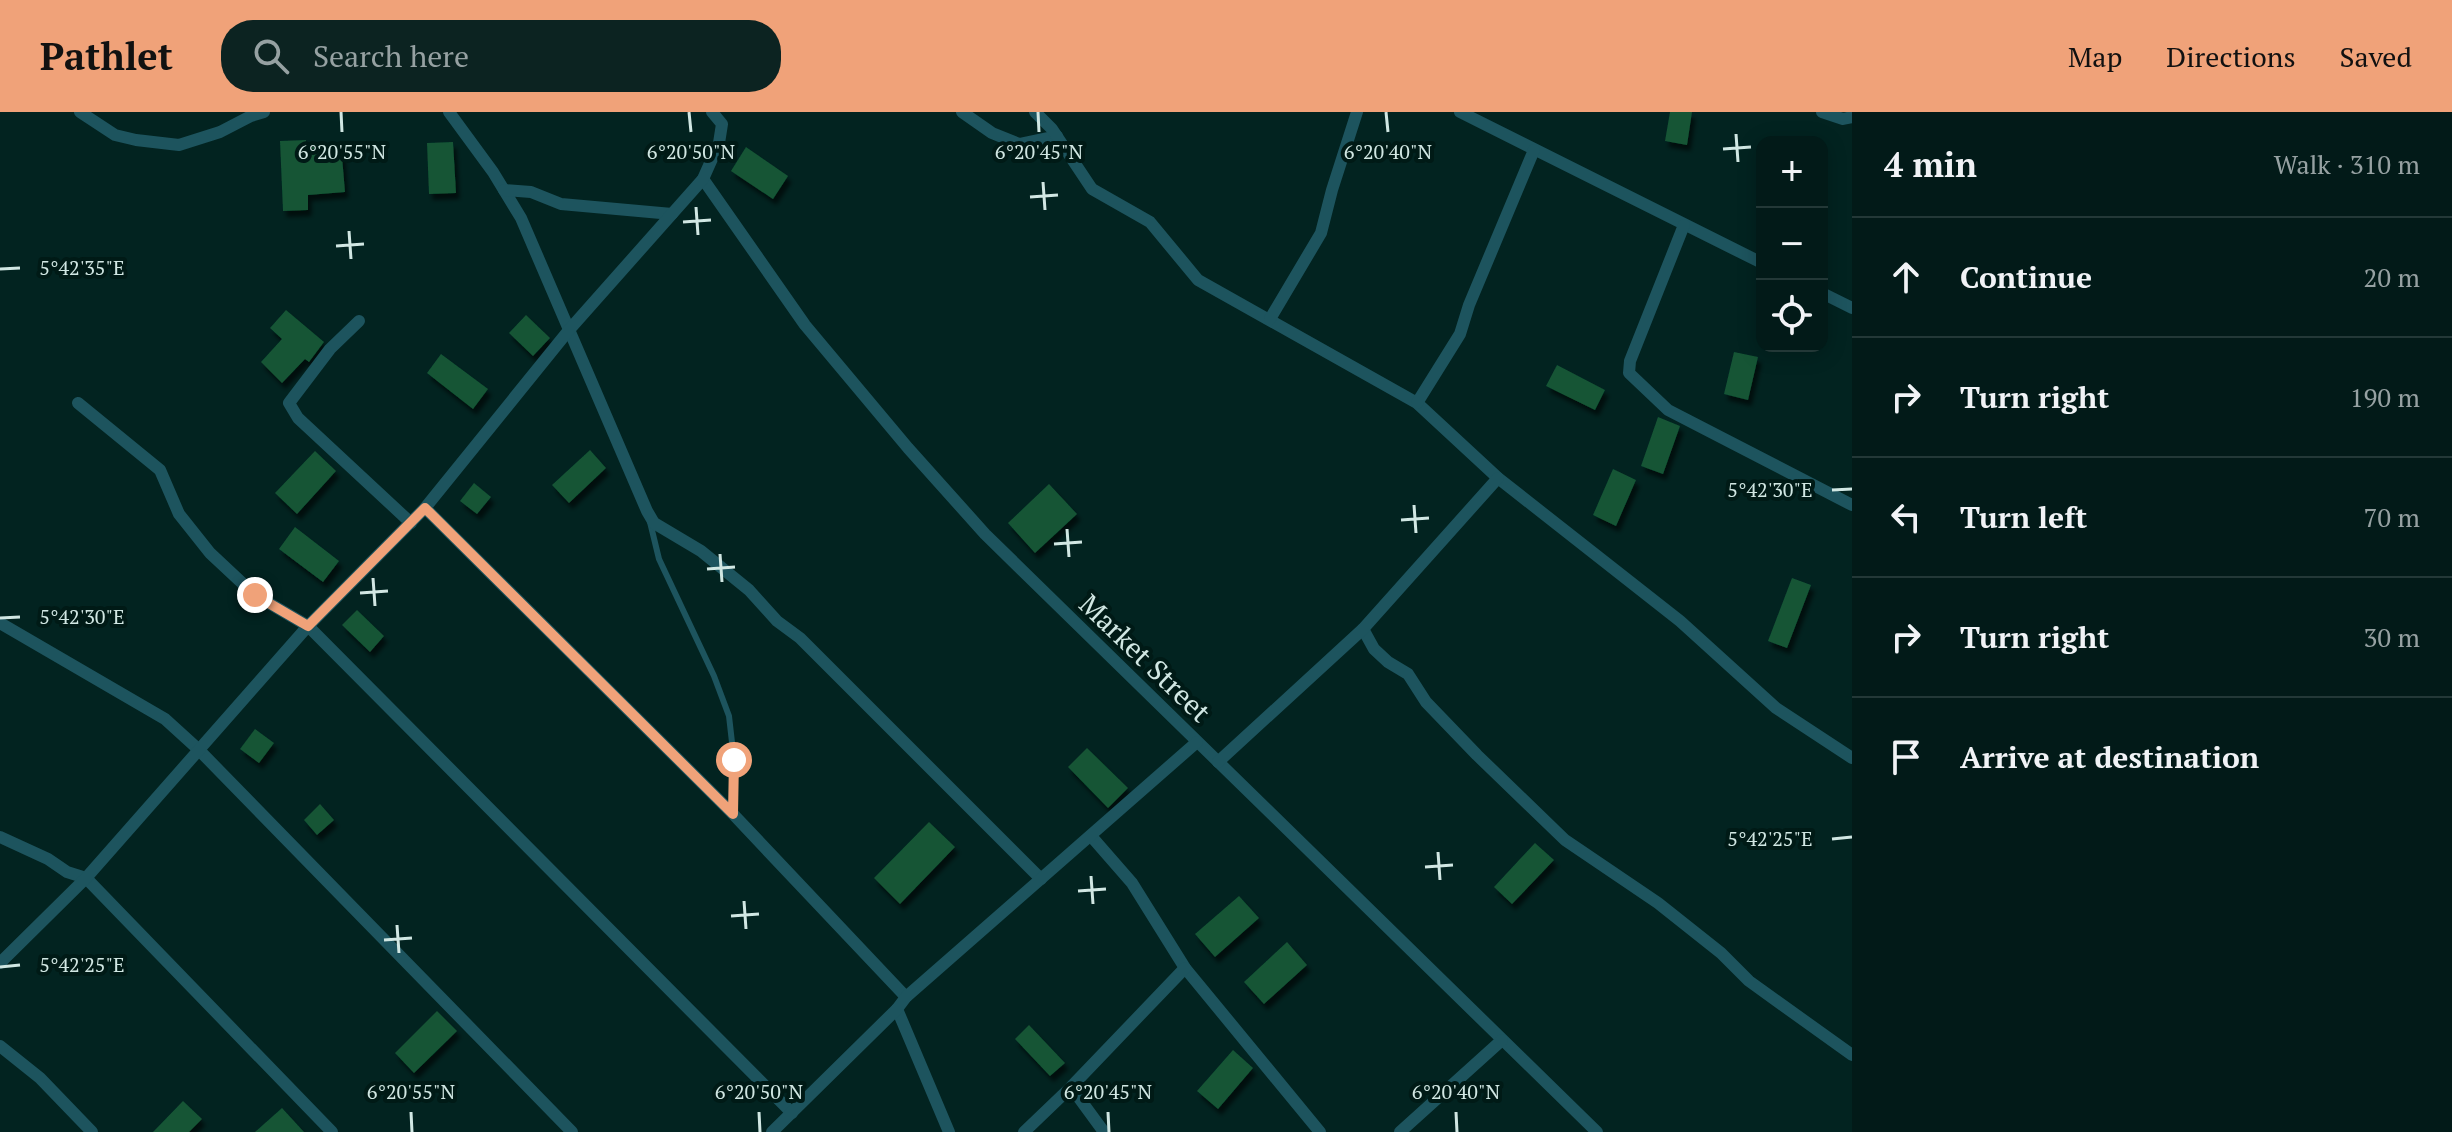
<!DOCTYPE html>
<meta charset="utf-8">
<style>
body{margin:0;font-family:"PT Serif",serif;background:#0c2321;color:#f1f3f6}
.controls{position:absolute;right:24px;top:24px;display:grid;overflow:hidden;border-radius:16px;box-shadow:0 4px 20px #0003}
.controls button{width:72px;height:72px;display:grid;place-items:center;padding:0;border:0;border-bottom:2px solid #233837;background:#021a18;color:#f1f3f6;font:40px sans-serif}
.stop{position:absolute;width:24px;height:24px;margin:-18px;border:6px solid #f0a279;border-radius:50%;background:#fff}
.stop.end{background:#f0a279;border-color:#fff;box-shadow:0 2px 8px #0008}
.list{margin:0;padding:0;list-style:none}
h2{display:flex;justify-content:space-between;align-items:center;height:104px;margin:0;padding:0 32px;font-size:34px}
h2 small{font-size:26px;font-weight:400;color:#96a1a2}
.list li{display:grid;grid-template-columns:52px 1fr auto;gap:24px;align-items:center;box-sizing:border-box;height:120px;padding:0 32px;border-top:2px solid #233837}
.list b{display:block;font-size:30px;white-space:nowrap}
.list em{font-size:26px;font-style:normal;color:#96a1a2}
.icon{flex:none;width:44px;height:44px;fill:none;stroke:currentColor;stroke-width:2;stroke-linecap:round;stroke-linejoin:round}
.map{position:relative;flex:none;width:1852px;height:1020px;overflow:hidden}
header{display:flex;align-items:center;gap:48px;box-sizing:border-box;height:112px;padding:0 40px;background:#f0a279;color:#111}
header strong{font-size:38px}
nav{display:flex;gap:44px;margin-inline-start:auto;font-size:28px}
.search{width:560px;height:72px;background:#0c2321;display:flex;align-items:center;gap:20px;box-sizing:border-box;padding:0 28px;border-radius:32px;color:#96a1a2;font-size:30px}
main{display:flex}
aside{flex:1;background:#021a18}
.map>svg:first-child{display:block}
</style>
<header>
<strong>Pathlet</strong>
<div class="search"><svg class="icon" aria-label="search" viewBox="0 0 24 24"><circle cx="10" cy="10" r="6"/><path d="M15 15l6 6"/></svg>Search here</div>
<nav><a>Map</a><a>Directions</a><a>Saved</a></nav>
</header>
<main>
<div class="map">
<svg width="1852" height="1020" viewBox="0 0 1852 1020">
<defs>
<filter id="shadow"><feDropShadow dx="3.5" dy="6" stdDeviation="2" flood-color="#0009"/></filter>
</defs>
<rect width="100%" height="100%" fill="#022320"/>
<g fill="#145535" filter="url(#shadow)">
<polygon points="1670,0 1692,0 1687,33 1665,29"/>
<polygon points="306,28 306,35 341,33 345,80 308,83 308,98 283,99 280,29"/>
<polygon points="453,30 456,81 429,82 427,31"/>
<polygon points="746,35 788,64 773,87 731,59"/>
<polygon points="286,198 324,230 309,250 305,247 282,271 261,250 282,227 270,216"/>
<polygon points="526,203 550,226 533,244 509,221"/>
<polygon points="1734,240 1758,245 1748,288 1724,282"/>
<polygon points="441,242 488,277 473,297 427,261"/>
<polygon points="1557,253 1605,278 1595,298 1546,274"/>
<polygon points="1658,305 1680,314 1663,362 1641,354"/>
<polygon points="590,338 606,356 569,391 552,373"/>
<polygon points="315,339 336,359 297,402 275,381"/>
<polygon points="1613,357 1636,368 1616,414 1593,403"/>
<polygon points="474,371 491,385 477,402 460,389"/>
<polygon points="1049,372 1077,402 1035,441 1008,411"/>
<polygon points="295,415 339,449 323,470 279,437"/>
<polygon points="1792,466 1811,473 1787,536 1768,529"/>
<polygon points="357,498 384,524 370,540 342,513"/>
<polygon points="255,617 274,631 259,651 240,637"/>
<polygon points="1087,636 1128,676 1108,696 1068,655"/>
<polygon points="320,692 334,708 317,723 304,708"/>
<polygon points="929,710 955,735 900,792 874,766"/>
<polygon points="1535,731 1554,748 1512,792 1494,775"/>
<polygon points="1239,784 1259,806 1215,845 1195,822"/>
<polygon points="1287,830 1307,853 1264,892 1244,870"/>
<polygon points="437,899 457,919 414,961 395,941"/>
<polygon points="1029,913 1065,951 1050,964 1015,927"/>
<polygon points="1233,938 1253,956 1218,997 1197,979"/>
<polygon points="183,989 202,1007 189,1020 153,1020"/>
<polygon points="282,996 304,1020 255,1020"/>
</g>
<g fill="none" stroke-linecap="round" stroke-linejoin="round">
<polyline stroke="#1d545e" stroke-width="6" points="650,410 659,447 714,564 729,604 734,648 733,699"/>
<g stroke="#1d545e" stroke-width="12">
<polyline points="80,0 115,23 136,28 179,33 220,20 251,4 264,0"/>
<polyline points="449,0 493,60 521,106 647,399 654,411 701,439 749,478 777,509 800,526 1041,767"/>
<polyline points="962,0 992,21 1019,32 1057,24"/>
<polyline points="1035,0 1052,17 1092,77 1150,110 1198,168 1417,291 1498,366 1680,509 1776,596 1852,646"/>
<polyline points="1460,0 1762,151"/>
<polyline points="1822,0 1843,7 1852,5"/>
<polyline points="703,67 805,213 908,336 985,422 1597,1020"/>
<polyline points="504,78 531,80 561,92 672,102"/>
<polyline points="1684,113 1630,249 1629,261 1668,298 1852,393"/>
<polyline points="1822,181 1852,196"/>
<polyline points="1270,207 1321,121 1332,78 1357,0"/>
<polyline points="359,209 330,237 289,291 298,306 411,411"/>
<polyline points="78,291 160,358 179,402 210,441 255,483 308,514 792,1001"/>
<polyline points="1417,291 1460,222 1469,193 1534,38"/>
<polyline points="425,396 733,702 906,885"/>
<polyline points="0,511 165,607 198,637 572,1020"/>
<polyline points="1363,517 1374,537 1388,550 1408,562 1426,590 1477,643 1565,728 1658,791 1721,841 1749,869 1852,943"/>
<polyline points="1218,650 1363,517 1498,366"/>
<polyline points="1091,724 1132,771 1185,856 1320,1020"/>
<polyline points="0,725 48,747 67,760 86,766 332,1020"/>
<polyline points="0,851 86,766 308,514 425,396 569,218 703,67 719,31 722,12 712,0"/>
<polyline points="897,897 949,1020"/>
<polyline points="0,934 40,966 92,1020"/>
<polyline points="1071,975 1104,1020"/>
<polyline points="772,1020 897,897 906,885 1197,630"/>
<polyline points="1024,1020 1071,975 1185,856"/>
<polyline points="1400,1020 1502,928"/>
</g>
</g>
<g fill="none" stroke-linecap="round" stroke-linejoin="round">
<polyline stroke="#f0a279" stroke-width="10" points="255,483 308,514 425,396 733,702 734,648"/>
</g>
<path fill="none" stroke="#d1e7e3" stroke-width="3" d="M341,0l1,20M689,0l2,20M1038,0l1,20M1386,0l2,20M1736,22l2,28M1723,37l28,-2M1043,70l2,28M1030,85l28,-2M696,95l2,28M683,110l28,-2M349,119l2,28M336,134l28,-2M0,157l20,-1M1832,378l20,-1M1414,393l2,28M1401,408l28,-2M1067,417l2,28M1054,432l28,-2M720,442l2,28M707,457l28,-2M373,466l2,28M360,481l28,-2M0,506l20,-1M1832,727l20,-2M1438,740l2,28M1425,755l28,-2M1091,764l2,28M1078,779l28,-2M744,789l2,28M731,804l28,-2M397,813l2,28M384,828l28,-2M0,855l20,-2M411,1000l1,20M759,1000l1,20M1108,1000l1,20M1456,1000l1,20"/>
<g text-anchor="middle" stroke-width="8" stroke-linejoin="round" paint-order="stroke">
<g font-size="28" fill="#d1e7e3" stroke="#001a16">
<text transform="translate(1145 546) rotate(44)" y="10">Market Street</text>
</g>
</g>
<g font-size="20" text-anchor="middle" fill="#d1e7e3" stroke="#001a16" stroke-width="8" stroke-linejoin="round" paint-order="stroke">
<text x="342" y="47">6°20'55"N</text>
<text x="691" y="47">6°20'50"N</text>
<text x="1039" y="47">6°20'45"N</text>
<text x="1388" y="47">6°20'40"N</text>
<text x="82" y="163">5°42'35"E</text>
<text x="1770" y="385">5°42'30"E</text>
<text x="82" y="512">5°42'30"E</text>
<text x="1770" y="734">5°42'25"E</text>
<text x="82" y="860">5°42'25"E</text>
<text x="411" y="987">6°20'55"N</text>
<text x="759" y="987">6°20'50"N</text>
<text x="1108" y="987">6°20'45"N</text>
<text x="1456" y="987">6°20'40"N</text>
</g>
</svg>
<div class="controls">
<button>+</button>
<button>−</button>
<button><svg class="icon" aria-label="locate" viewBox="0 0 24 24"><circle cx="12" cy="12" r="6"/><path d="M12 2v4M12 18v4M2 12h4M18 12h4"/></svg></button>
</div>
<div class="stop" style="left:734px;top:648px"></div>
<div class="stop end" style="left:255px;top:483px"></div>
</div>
<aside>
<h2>4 min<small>Walk · 310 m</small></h2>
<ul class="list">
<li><svg class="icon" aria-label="ahead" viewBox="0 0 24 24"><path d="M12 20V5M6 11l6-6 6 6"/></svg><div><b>Continue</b></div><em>20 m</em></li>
<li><svg class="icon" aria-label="right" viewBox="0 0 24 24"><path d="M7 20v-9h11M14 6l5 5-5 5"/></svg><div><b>Turn right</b></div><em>190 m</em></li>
<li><svg class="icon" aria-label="left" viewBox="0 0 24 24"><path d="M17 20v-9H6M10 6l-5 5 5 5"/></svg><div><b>Turn left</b></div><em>70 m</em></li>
<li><svg class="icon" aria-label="right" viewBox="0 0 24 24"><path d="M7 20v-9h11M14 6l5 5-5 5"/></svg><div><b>Turn right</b></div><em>30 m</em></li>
<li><svg class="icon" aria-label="arrive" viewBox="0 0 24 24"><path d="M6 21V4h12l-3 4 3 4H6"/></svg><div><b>Arrive at destination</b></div></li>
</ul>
</aside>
</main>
